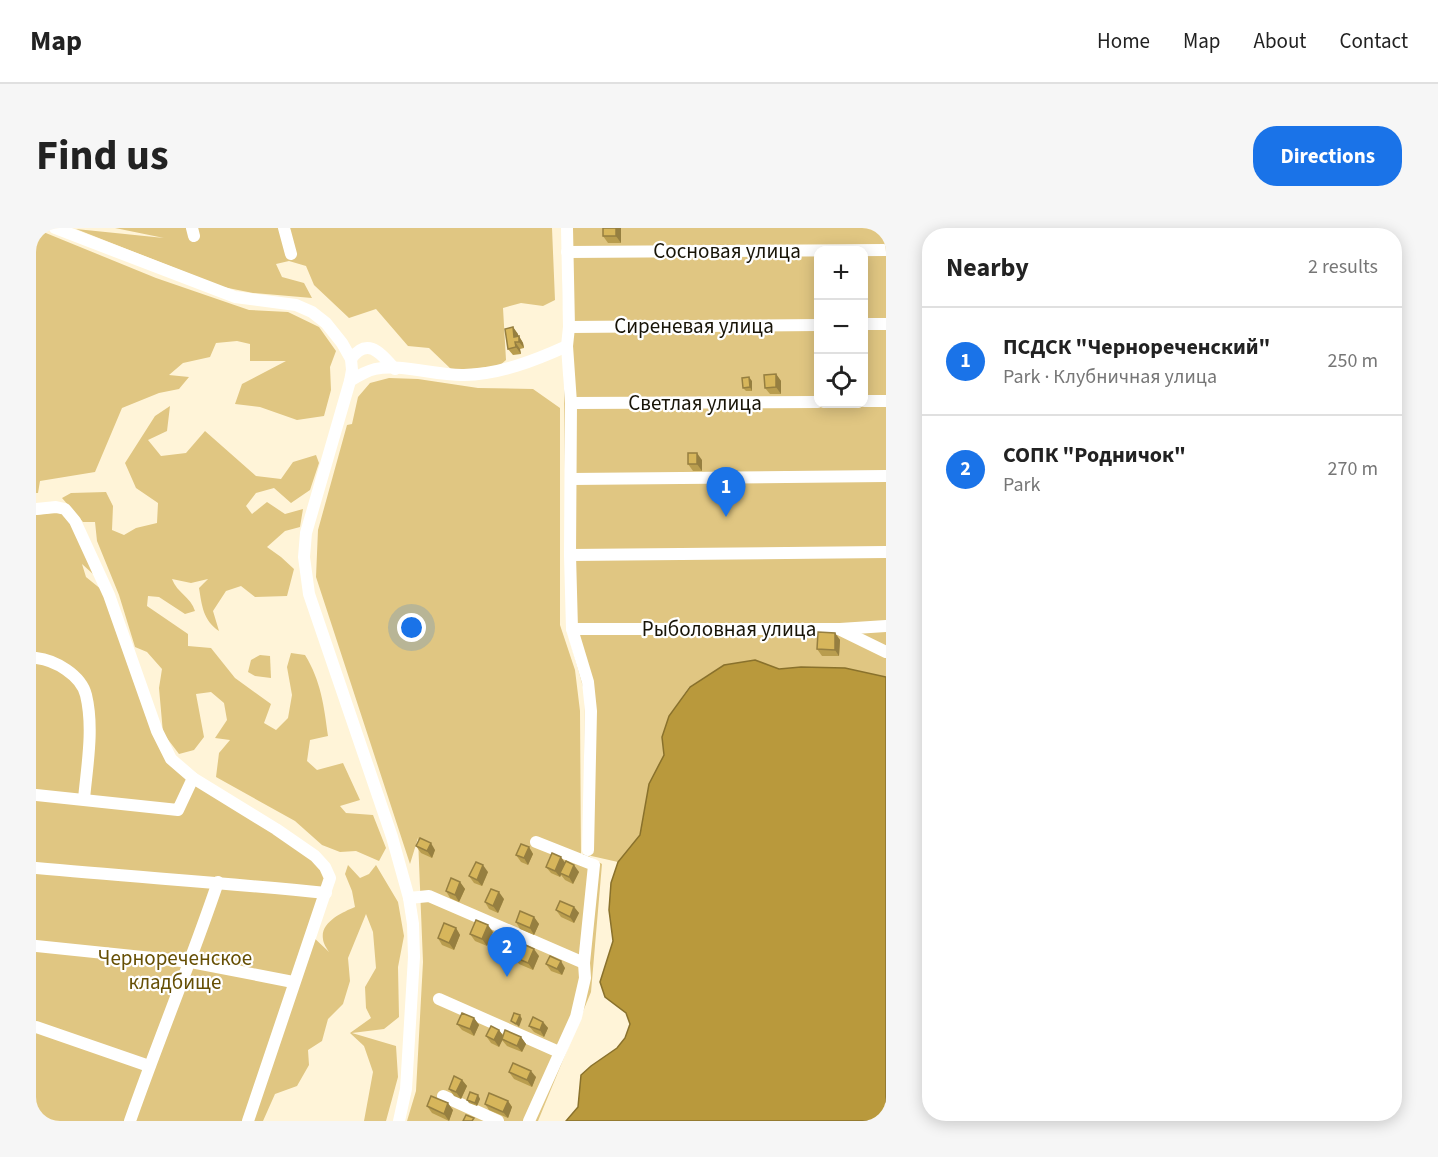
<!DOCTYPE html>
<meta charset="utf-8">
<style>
body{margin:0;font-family:"Source Sans 3",sans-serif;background:#f6f6f6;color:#222}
.controls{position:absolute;right:18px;top:18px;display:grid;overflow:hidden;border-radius:12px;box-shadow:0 3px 15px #0003}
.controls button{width:54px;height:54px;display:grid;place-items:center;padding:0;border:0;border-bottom:2px solid #e0e0e0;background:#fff;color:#222;font:30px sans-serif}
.you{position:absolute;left:376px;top:400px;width:21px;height:21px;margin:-15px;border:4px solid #fff;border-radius:50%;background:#1a73e8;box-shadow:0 0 0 9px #1a73e833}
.badge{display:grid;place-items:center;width:39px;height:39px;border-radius:50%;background:#1a73e8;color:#fff;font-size:20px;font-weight:700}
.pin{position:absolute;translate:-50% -50px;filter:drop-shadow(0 2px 3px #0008)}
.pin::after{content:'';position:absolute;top:32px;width:21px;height:18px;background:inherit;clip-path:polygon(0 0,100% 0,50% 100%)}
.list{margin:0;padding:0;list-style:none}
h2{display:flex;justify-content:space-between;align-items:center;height:78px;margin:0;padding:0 24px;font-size:26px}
h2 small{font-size:20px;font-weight:400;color:#767676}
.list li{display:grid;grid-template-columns:39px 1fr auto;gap:18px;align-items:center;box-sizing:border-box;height:108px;padding:0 24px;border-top:2px solid #e0e0e0}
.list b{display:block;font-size:22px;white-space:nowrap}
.list p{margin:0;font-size:20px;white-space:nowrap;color:#767676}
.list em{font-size:20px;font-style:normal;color:#767676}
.icon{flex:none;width:33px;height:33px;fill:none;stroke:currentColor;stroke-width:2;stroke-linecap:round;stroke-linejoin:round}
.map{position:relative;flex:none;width:850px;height:893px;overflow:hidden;border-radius:24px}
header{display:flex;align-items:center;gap:36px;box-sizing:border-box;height:84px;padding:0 30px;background:#fff;border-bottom:2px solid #e0e0e0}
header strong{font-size:28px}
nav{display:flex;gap:33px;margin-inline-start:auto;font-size:21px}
.intro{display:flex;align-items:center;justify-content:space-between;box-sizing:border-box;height:144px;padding:0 36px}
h1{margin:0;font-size:42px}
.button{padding:15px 27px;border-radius:24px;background:#1a73e8;color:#fff;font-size:21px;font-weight:700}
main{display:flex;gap:36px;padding:0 36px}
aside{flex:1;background:#fff;border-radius:24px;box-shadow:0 3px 15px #0003}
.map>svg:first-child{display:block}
</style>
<header>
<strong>Map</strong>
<nav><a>Home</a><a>Map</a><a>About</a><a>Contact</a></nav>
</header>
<div class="intro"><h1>Find us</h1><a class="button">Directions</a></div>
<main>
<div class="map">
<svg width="850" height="893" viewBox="0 0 850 893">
<rect width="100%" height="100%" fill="#fff4d8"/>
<g fill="#e0c682" fill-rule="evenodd">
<polygon points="79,0 516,0 519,72 507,78 485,75 467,80 470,132 463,138 417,143 393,120 372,118 340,81 313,90 278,57 270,38 253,33 240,36 246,49 268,55 276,70 217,65 187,59 40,1 128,10"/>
<path d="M526,0h324v449l-41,-9 -44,-1 -22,2 -24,-9 -31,5 -35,22 -20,29 -7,21 2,18 -15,29 -9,51 -22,27 -31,-7 15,9 -11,128 -53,129h-131l9,-30 7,-129 -5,-124 -8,26 -94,-287 2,-47 29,-105 5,-1 6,-27 12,-14 19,-5 29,1 60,9 55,1 27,19v217l15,45 5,41 1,143h3l1,-160 -18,-64zM782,22h46v154h-46z"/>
<polygon points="0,1 120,50 213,82 252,84 283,99 300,123 294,139 295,162 288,188 261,192 224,179 199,176 206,156 250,133 214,133 214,116 201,113 180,115 174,129 147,135 133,147 153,149 143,161 123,165 86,180 59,244 4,253 2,265 0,265"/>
<path d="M134,178l-3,25 -19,9 13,16 25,-3 19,-22 51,45 25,3 12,-17 23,-7 3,8 -9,27 -19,13 -17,-15 -18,5 -10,13 6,8 15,-12 18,12 18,-5 -3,18 -15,4 -18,16 14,10 13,12 -7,27 -32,1 -14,-11 -15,5 -13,20 6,20c-16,-11 -17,-25 -20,-43l9,-9 -17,4 -19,-4c5,14 19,18 23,32l-10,3 -26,-17 -11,-1 -1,10 41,28v12l23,2 24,30 36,26 -7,19 12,7 12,-12 4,-23 -5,-28 4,-14 14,2c16,26 19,51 23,81l-18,4 -3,21 10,9 26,-7 17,37 -20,6 6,7 27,2 13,33 -7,13 -23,-10 -16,1 -18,-7 -27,-24 -79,-44 3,-24 11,-13 -15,-2 12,-18 -3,-17 -13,-11 -15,2 8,43 -10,13 -15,4 -16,-21 -4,-45 3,-19 -15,-17 -12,-5 -16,-52 -22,-54 -2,-19h-12l-21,-24 9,-5 35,-1 7,14 -1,24 12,5 12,-7 21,-5 1,-20 -22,-15 -11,-25 30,-47z"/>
<path d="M29,283l11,19 17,44 -11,-10 4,13 16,13 67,170 149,104 9,15 -17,55 19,18c-2,-3 -6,-9 -6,-13 -3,-17 20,-27 32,-32l-3,-16 -7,-17 3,-9 12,13 9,-4 7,-9 22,37 6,34 -6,31 1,50 -15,12 -32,4 44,13 2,31 -12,44h-22l9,-49 -9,-26 -14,-13 21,-15 -5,-10 -1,-21 11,-19 -3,-36 -7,-18 -18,44 2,23 -7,23 -15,15 -6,22 -14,9 1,15 -12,21 -22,8 -12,27h-227v-606z"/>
<polygon points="224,427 234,428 235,450 219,448 212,444 215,432"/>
</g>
<polygon fill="#b9993c" stroke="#89712c" stroke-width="1.5" points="719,432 743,441 765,439 809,440 850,449 850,893 530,893 542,879 545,847 555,838 581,820 589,810 594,796 590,785 569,769 564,754 577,713 573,682 575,655 582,634 604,607 613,556 628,527 626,509 633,488 654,459 688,437"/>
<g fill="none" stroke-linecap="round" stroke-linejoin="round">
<g stroke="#fff" stroke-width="12">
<polyline points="19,0 199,69 260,77 276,84 290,95 306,115 315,131 316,142 314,153"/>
<polyline points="156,0 158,8"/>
<polyline points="248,0 255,26"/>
<polyline points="531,0 533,99 531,118 535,175 534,327 536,401 552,454 555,483 552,622"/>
<polyline points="531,24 850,22"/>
<polyline points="828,96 850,96"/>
<polyline points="533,99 782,97"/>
<path d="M315,131c17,-23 30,-5 44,10"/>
<polyline points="828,173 850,173"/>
<polyline points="535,175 782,174"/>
<polyline points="535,251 850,248"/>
<polyline points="0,281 20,279 29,281 39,293 73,367 121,503 135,531 157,550 240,601 279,628 289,639 294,650 212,893"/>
<polyline points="534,327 850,324"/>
<polyline points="536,401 804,401 850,398"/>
<polyline points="805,402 850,424"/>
<path d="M0,430c19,2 45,17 50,37 8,33 1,71 -2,104"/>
<polyline points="0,567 142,582 157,550"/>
<path d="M0,640c97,9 193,15 290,25"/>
<polyline points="373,670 393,668 548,735"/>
<polyline points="0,718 155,734 257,754"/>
<polyline points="403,771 523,824"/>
<polyline points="0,799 113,838"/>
<polyline points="407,868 462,893"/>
<path d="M94,893c28,-80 61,-159 88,-239"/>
<path d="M363,893l7,-32 8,-132 -1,-33 -4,-26 -17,-61 -83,-243 -5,-37 2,-24 44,-152c8,-5 16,-10 25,-12 25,-6 62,7 89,6 36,-1 70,-14 103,-29"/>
<polyline points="493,893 540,789 549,750 548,735 558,637 500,614"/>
</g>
</g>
<g fill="#b99d4e">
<polygon points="585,0 585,15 572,15 567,8"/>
<polygon points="477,99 487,115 488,120 484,121 485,126 477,127 472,121"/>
<polygon points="740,146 745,153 745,166 734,166 729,160"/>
<polygon points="716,153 716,163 710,163 707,160"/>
<polygon points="666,232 666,243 657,243 652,236"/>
<polygon points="799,405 804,412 803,428 786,428 781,421"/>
<polygon points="380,618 399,622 396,630 385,625"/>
<polygon points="493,619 497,626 492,637 485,634 480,627"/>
<polygon points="529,635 543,644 537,656 529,652 525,647 524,649 515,645 510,639"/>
<polygon points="452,644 446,658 438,655 433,648"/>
<polygon points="424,654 429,661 423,674 414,670 410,663"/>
<polygon points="468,671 462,685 453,681 449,674"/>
<polygon points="538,679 543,685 538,695 525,689 520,682"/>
<polygon points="498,689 503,696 498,707 484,701 480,694"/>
<polygon points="420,700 424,707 418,722 406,717 402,710"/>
<polygon points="457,704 451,718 439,713 434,706"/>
<polygon points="503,728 497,742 483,736 478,729"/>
<polygon points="510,736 529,740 526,747 515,743"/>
<polygon points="438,790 443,797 438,808 426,802 421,796"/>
<polygon points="507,794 512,800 508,809 498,804 493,798"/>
<polygon points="463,802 467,808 485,809 490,816 486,824 471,818 466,812 463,819 455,815 450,808"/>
<polygon points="473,844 500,849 496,859 478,851"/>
<polygon points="426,852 431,858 425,871 418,868 413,861"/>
<polygon points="442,867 444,871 441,878 433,875 431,872"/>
<polygon points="472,873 476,879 472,890 453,882 449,876"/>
<polygon points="391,878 417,882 413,893 396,885"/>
</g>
<g fill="#967f40">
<polygon points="580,0 585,0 585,15 580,8"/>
<polygon points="477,99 482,106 483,114 478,109"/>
<polygon points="483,108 487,115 488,120 483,114"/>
<polygon points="479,114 484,121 485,126 480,119"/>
<polygon points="740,146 745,153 745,166 740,159"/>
<polygon points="713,149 716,153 716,163 714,159"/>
<polygon points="661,225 666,232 666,243 661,236"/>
<polygon points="799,405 804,412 803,428 799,422"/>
<polygon points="395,615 399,622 396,630 391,623"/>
<polygon points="493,619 497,626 492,637 488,630"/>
<polygon points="525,629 530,636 524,649 519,643"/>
<polygon points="447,637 452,644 446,658 441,652"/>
<polygon points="538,637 543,644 537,656 533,649"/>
<polygon points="424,654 429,661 423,674 419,667"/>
<polygon points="463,664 468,671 462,685 457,678"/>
<polygon points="538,679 543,685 538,695 534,689"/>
<polygon points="498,689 503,696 498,707 494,700"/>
<polygon points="452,697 457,704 451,718 446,711"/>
<polygon points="420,700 424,707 418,722 413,715"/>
<polygon points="498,721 503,728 497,742 492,735"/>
<polygon points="525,733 529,740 526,747 521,741"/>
<polygon points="484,787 486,791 483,799 480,796"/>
<polygon points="438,790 443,797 438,808 434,801"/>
<polygon points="507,794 512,800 508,809 504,802"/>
<polygon points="463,802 468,809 463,819 458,812"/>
<polygon points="485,809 490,816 486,824 481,818"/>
<polygon points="495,843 500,849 496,859 491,852"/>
<polygon points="426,852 431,858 425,871 420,864"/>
<polygon points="442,867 444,871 441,878 439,875"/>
<polygon points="472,873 476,879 472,890 467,884"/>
<polygon points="412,875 417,882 413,893 408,886"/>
</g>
<g fill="#d7b65b" stroke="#967f40" stroke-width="1.5">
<rect x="567" y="0" width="13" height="8"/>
<polygon points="477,99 478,109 483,108 483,114 479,114 480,119 472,121 469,101"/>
<polygon points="740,146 740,159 729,160 728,147"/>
<polygon points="713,149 714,159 707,160 706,150"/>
<rect x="652" y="225" width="9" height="11"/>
<polygon points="782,404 799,405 799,422 781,421"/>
<polygon points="384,610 395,615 391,623 380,618"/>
<polygon points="485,616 493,619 488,630 480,627"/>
<polygon points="516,625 525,629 519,643 510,639"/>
<polygon points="530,633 538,637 533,649 524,645"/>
<polygon points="440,634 447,637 441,652 433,648"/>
<polygon points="415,650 424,654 419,667 410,663"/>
<polygon points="455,661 463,664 457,678 449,674"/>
<polygon points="524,673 538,679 534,689 520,682"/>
<polygon points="484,683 498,689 494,700 480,694"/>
<polygon points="440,692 452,697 446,711 434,706"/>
<polygon points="408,695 420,700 413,715 402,710"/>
<polygon points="485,715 498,721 492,735 478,729"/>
<polygon points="514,728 525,733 521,741 510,736"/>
<polygon points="426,785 438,790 434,801 421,796"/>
<polygon points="478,785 484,787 480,796 475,793"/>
<polygon points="497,789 507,794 504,802 493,798"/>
<polygon points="455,798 463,802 458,812 450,808"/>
<polygon points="469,802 485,809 481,818 466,811"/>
<polygon points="477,835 495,843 491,852 473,844"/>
<polygon points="418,848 426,852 420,864 413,861"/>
<polygon points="434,864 442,867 439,875 431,872"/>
<polygon points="453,865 472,873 467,884 449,876"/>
<polygon points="395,868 412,875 408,886 391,878"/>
<polygon points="430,887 438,890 436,893 427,893"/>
</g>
<g text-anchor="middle" stroke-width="4.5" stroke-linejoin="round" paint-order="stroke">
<g font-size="21" fill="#181407" stroke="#fff">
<text x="691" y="30">Сосновая улица</text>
<text x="658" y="105">Сиреневая улица</text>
<text x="659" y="182">Светлая улица</text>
<text x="693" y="408">Рыболовная улица</text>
</g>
<g font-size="21" fill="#664f04" stroke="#fff">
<text x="139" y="737">Чернореченское<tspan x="139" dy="24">кладбище</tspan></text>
</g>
</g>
</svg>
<div class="controls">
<button>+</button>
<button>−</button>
<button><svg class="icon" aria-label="locate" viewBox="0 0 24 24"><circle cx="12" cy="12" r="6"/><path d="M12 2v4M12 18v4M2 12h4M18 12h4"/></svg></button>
</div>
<div class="you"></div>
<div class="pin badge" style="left:690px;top:289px">1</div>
<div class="pin badge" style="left:471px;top:749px">2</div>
</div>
<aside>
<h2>Nearby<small>2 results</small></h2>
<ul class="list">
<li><span class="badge">1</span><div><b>ПСДСК &quot;Чернореченский&quot;</b><p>Park · Клубничная улица</p></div><em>250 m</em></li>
<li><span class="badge">2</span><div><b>СОПК &quot;Родничок&quot;</b><p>Park</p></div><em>270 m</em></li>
</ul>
</aside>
</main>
